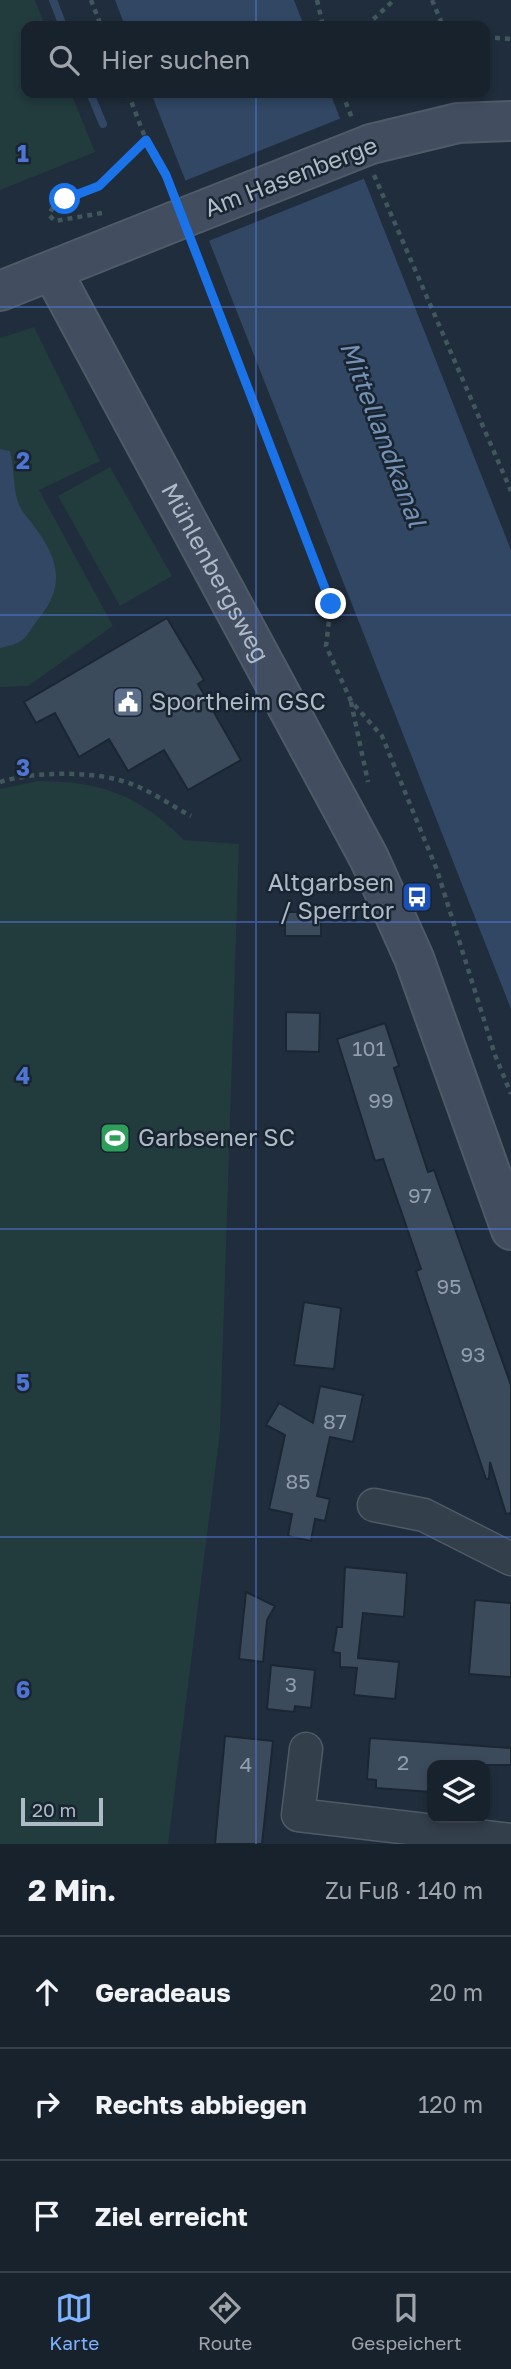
<!DOCTYPE html>
<html lang="de">
<meta charset="utf-8">
<style>
body{margin:0;font-family:"Golos Text",sans-serif;background:#212a35;color:#f1f3f6}
.controls{position:absolute;right:21px;bottom:21px;display:grid;overflow:hidden;border-radius:14px;box-shadow:0 4px 10px #0003}
.controls button{width:63px;height:63px;display:grid;place-items:center;padding:0;border:0;border-bottom:2px solid #363f49;background:#18222d;color:#f1f3f6;font:35px sans-serif}
.scale{position:absolute;left:21px;bottom:18px;width:82px;box-sizing:border-box;padding-left:7px;border:4px solid #afbac8;border-top:0;font-size:19px;line-height:24px;white-space:nowrap;color:#afbac8;-webkit-text-stroke:5px #192431;paint-order:stroke}
.stop{position:absolute;width:21px;height:21px;margin:-16px;border:5px solid #1a73e8;border-radius:50%;background:#fff}
.stop.end{background:#1a73e8;border-color:#fff;box-shadow:0 2px 7px #0008}
.list{margin:0;padding:0;list-style:none}
h2{display:flex;justify-content:space-between;align-items:center;height:91px;margin:0;padding:0 28px;font-size:30px}
h2 small{font-size:23px;font-weight:400;color:#9fa4aa}
.list li{display:grid;grid-template-columns:46px 1fr auto;gap:21px;align-items:center;box-sizing:border-box;height:112px;padding:0 28px;border-top:2px solid #363f49}
.list b{display:block;font-size:26px;white-space:nowrap}
.list em{font-size:23px;font-style:normal;color:#9fa4aa}
.icon{flex:none;width:38px;height:38px;fill:none;stroke:currentColor;stroke-width:2;stroke-linecap:round;stroke-linejoin:round}
.map{position:relative;flex:none;width:511px;height:1844px;overflow:hidden}
.search{position:absolute;background:#18222d;box-shadow:0 4px 10px #0003;left:21px;right:21px;top:21px;height:77px;display:flex;align-items:center;gap:18px;box-sizing:border-box;padding:0 24px;border-radius:14px;color:#9fa4aa;font-size:26px}
.sheet{height:427px;background:#18222d}
nav{display:flex;justify-content:space-around;align-items:center;box-sizing:border-box;height:98px;border-top:2px solid #363f49;background:#18222d;font-size:19px;color:#9fa4aa}
nav a{display:grid;justify-items:center;gap:4px}
nav .on{color:#7eb3ff}
.map>svg:first-child{display:block}
</style>
<div class="map">
<svg width="511" height="1844" viewBox="0 0 511 1844">
<rect width="100%" height="100%" fill="#202d3c"/>
<g fill="#223b3d">
<polygon points="0,0 35,0 45,26 26,26 26,93 71,93 95,152 0,190"/>
<polygon points="34,327 100,461 39,490 113,626 28,686 0,687 0,338"/>
<polygon points="110,467 172,576 120,606 58,496"/>
<path d="M38,781c63,0 101,14 146,59l55,4 -19,588 -52,412h-168v-1055z"/>
</g>
<g fill="#314763">
<polygon points="115,0 294,0 304,26 125,26"/>
<polygon points="151,93 330,93 511,550 511,1009"/>
<path d="M0,449l10,2c4,16 3,32 7,48 2,10 11,19 17,27 24,32 32,58 6,91 -16,20 -11,25 -40,31z"/>
</g>
<polygon fill="#202d3c" points="344,117 368,177 206,242 182,182"/>
<g fill="none" stroke-linecap="round" stroke-linejoin="round">
<g stroke="#314763" stroke-width="8">
<polyline points="53,0 63,26"/>
<polyline points="90,93 103,124"/>
</g>
</g>
<g fill="#3c4b5c" stroke="#1b2633" stroke-width="2">
<polygon points="167,618 204,680 198,684 241,760 188,790 164,750 128,771 109,739 79,757 55,713 36,723 24,702"/>
<rect x="285" y="912" width="36" height="24"/>
<polygon points="286,1012 320,1013 319,1052 286,1051"/>
<polygon points="385,1023 399,1066 394,1068 428,1172 434,1170 511,1385 511,1513 506,1514 490,1462 489,1479 486,1479 416,1271 421,1269 400,1208 383,1159 375,1161 337,1039"/>
<polygon points="304,1302 341,1308 334,1369 294,1365"/>
<polygon points="320,1386 363,1395 353,1442 330,1437 317,1496 330,1499 325,1521 315,1519 311,1541 288,1536 292,1514 269,1509 285,1435 266,1425 279,1403 313,1423"/>
<polygon points="345,1567 407,1573 404,1617 363,1613 358,1658 399,1662 395,1699 354,1695 357,1668 340,1667 340,1653 333,1652 337,1627 342,1627"/>
<polygon points="246,1592 275,1606 267,1620 263,1662 239,1659"/>
<polygon points="475,1600 511,1603 511,1677 469,1674"/>
<polygon points="271,1665 315,1670 311,1708 295,1706 294,1712 267,1709"/>
<polygon points="225,1736 273,1741 262,1844 215,1844"/>
<polygon points="370,1738 511,1748 511,1765 432,1765 432,1792 376,1788 376,1780 367,1779"/>
</g>
<g fill="none" stroke-linecap="round" stroke-linejoin="round">
<g stroke="#4f5a67" stroke-width="35">
<g id="street">
<polyline points="374,1505 424,1515 511,1559"/>
<polyline points="306,1749 298,1815 511,1840"/>
</g>
</g>
<g stroke="#4f5a67" stroke-width="42">
<g id="secondary">
<polyline points="371,144 458,123 511,121"/>
<path id="s1" d="M52,271l317,587 45,100 97,272"/>
<polyline points="0,291 173,222"/>
</g>
</g>
<g stroke="#40585b" stroke-width="4.5" stroke-dasharray="5 5" stroke-linecap="butt">
<polyline points="91,0 101,26"/>
<polyline points="317,0 323,26"/>
<polyline points="432,0 443,26"/>
<polyline points="366,26 394,0"/>
<polyline points="485,37 511,39"/>
<polyline points="128,93 146,140 172,190"/>
<polyline points="342,93 352,118"/>
<polyline points="374,175 511,491"/>
<path d="M102,213l-47,8 -6,-6c5,-17 33,-21 47,-28 18,-10 35,-32 50,-47"/>
<polyline points="195,247 331,604 326,646 351,701 382,736 437,870 495,1055 511,1094"/>
<polyline points="351,702 368,782"/>
<path d="M0,782c36,-11 98,-12 134,3 20,8 38,21 57,31"/>
</g>
<use href="#street" stroke="#343f4c" stroke-width="32"/>
<use href="#secondary" stroke="#424e60" stroke-width="38"/>
<g stroke="#4f5a67" stroke-width="42" stroke-linecap="butt">
<polyline id="secondary-bridge" points="173,222 371,144"/>
</g>
<use href="#secondary-bridge" stroke="#424e60" stroke-width="38"/>
</g>
<g fill="none" stroke-linecap="round" stroke-linejoin="round">
<polyline stroke="#1a73e8" stroke-width="9" points="65,199 99,186 146,140 166,175 331,604"/>
</g>
<path fill="none" stroke="#5074d2" stroke-width="2" stroke-opacity="0.55" d="M256,0v26M256,93v1751M0,307h511M0,615h511M0,922h511M0,1229h511M0,1537h511"/>
<defs>
<g id="civic-square" transform="scale(1.575)"><rect x="-9" y="-9" width="18" height="18" rx="4" fill="#5c6f8a" stroke="#192431"/><path d="M-.6-6.5H3V-4.5H.6V-3L4-1V1h2V6H-6V1h2V-1L-.6-3ZM-1.2 2.5V6h2.4V2.5Z" fill="#fff"/></g>
<g id="bus-square" transform="scale(1.575)"><rect x="-9" y="-9" width="18" height="18" rx="4" fill="#1a4fb4" stroke="#192431"/><path d="M-5-6H5V4H4V6H2V4H-2V6H-4V4H-5ZM-3.5-4V0h7V-4ZM-3.5 1.2v1.5H-2V1.2ZM2 1.2v1.5H3.5V1.2Z" fill="#fff"/></g>
<g id="stadium-square" transform="scale(1.575)"><rect x="-9" y="-9" width="18" height="18" rx="4" fill="#2e9e5b" stroke="#192431"/><path d="M0-5a6.5 5 0 1 0 0 10a6.5 5 0 1 0 0-10ZM-3.5-1.8h7v3.6h-7Z" fill="#fff"/></g>
</defs>
<g fill-rule="evenodd">
<use href="#civic-square" x="128" y="702"/>
<use href="#bus-square" x="417" y="897"/>
<use href="#stadium-square" x="115" y="1138"/>
</g>
<g text-anchor="middle" stroke-width="5" stroke-linejoin="round" paint-order="stroke">
<g font-size="21" fill="#929ead">
<text x="369" y="1056">101</text>
<text x="381" y="1108">99</text>
<text x="420" y="1203">97</text>
<text x="449" y="1294">95</text>
<text x="473" y="1362">93</text>
<text x="335" y="1429">87</text>
<text x="298" y="1489">85</text>
<text x="291" y="1692">3</text>
<text x="403" y="1770">2</text>
<text x="246" y="1772">4</text>
</g>
<g font-size="24" fill="#afbac8" stroke="#192431">
<text transform="translate(291 177) rotate(-21)" y="8">Am Hasenberge</text>
<text dy="8" stroke="none"><textPath href="#s1" startOffset="343">Mühlenbergsweg</textPath></text>
</g>
<g font-size="24" fill="#afbac8" stroke="#192431" text-anchor="start">
<text x="151" y="710">Sportheim GSC</text>
<text x="394" y="891" text-anchor="end">Altgarbsen<tspan x="394" dy="28">/ Sperrtor</tspan></text>
<text x="138" y="1146">Garbsener SC</text>
</g>
<g font-size="26" font-style="italic" fill="#7490b3" stroke="#192431">
<text transform="translate(383 434) rotate(69)" y="9">Mittellandkanal</text>
</g>
</g>
<g font-size="23" text-anchor="middle" font-weight="bold" fill="#5074d2" stroke="#192431" stroke-width="5" stroke-linejoin="round" paint-order="stroke">
<text x="23" y="162">1</text>
<text x="23" y="469">2</text>
<text x="23" y="776">3</text>
<text x="23" y="1084">4</text>
<text x="23" y="1391">5</text>
<text x="23" y="1698">6</text>
</g>
</svg>
<div class="controls">
<button><svg class="icon" aria-label="layers" viewBox="0 0 24 24"><path d="M12 4l9 5-9 5-9-5zM3 14l9 5 9-5"/></svg></button>
</div>
<div class="scale">20 m</div>
<div class="stop" style="left:65px;top:199px"></div>
<div class="stop end" style="left:331px;top:604px"></div>
<div class="search"><svg class="icon" aria-label="search" viewBox="0 0 24 24"><circle cx="10" cy="10" r="6"/><path d="M15 15l6 6"/></svg>Hier suchen</div>
</div>
<section class="sheet">
<h2>2 Min.<small>Zu Fuß · 140 m</small></h2>
<ul class="list">
<li><svg class="icon" aria-label="ahead" viewBox="0 0 24 24"><path d="M12 20V5M6 11l6-6 6 6"/></svg><div><b>Geradeaus</b></div><em>20 m</em></li>
<li><svg class="icon" aria-label="right" viewBox="0 0 24 24"><path d="M7 20v-9h11M14 6l5 5-5 5"/></svg><div><b>Rechts abbiegen</b></div><em>120 m</em></li>
<li><svg class="icon" aria-label="arrive" viewBox="0 0 24 24"><path d="M6 21V4h12l-3 4 3 4H6"/></svg><div><b>Ziel erreicht</b></div></li>
</ul>
</section>
<nav>
<a class="on"><svg class="icon" aria-label="map" viewBox="0 0 24 24"><path d="M3 6l6-2 6 2 6-2v14l-6 2-6-2-6 2zM9 4v14M15 6v14"/></svg>Karte</a>
<a><svg class="icon" aria-label="directions" viewBox="0 0 24 24"><path d="M12 3l9 9-9 9-9-9zM9 14v-3h6M13 9l2 2-2 2"/></svg>Route</a>
<a><svg class="icon" aria-label="saved" viewBox="0 0 24 24"><path d="M7 4h10v16l-5-4-5 4z"/></svg>Gespeichert</a>
</nav>
